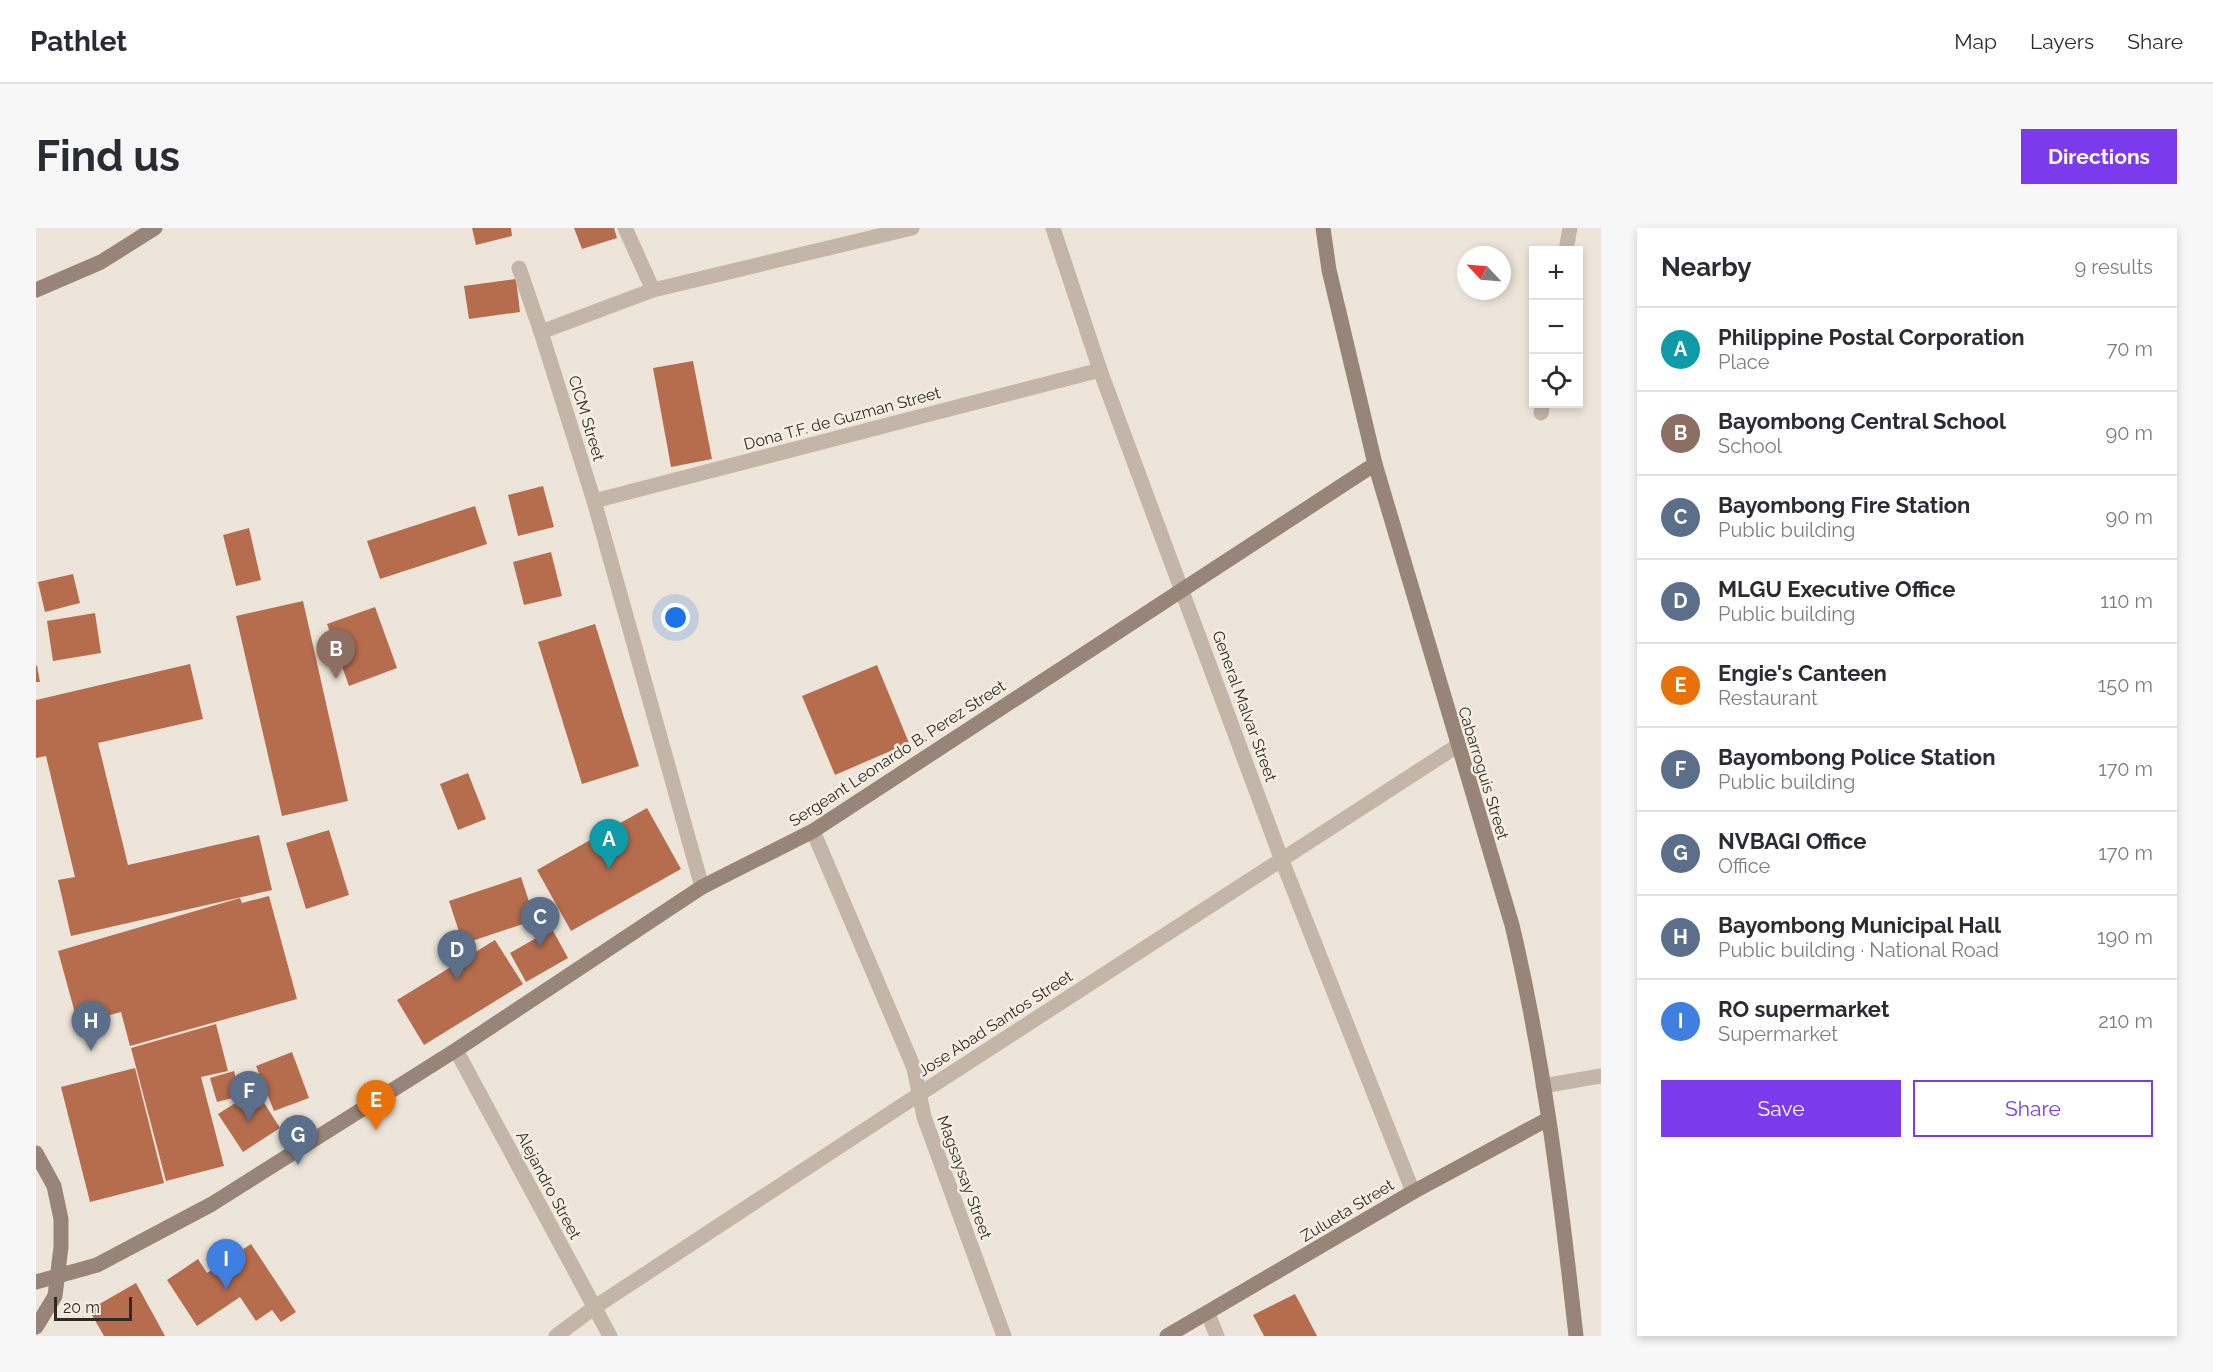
<!DOCTYPE html>
<meta charset="utf-8">
<style>
body{margin:0;font-family:Raleway,sans-serif;background:#f7f7f7;color:#2b2b33}
.controls{position:absolute;right:18px;top:18px;display:grid;overflow:hidden;border-radius:0px;box-shadow:0 3px 9px #0003}
.controls button{width:54px;height:54px;display:grid;place-items:center;padding:0;border:0;border-bottom:2px solid #e1e1e2;background:#fff;color:#2b2b33;font:30px sans-serif}
.compass{position:absolute;left:1421px;top:18px;width:54px;height:54px;border-radius:50%;background:#fff;box-shadow:0 3px 9px #0003;rotate:296deg}
.scale{position:absolute;left:18px;bottom:15px;width:78px;box-sizing:border-box;padding-left:6px;border:3px solid #312a26;border-top:0;font-size:16px;line-height:21px;white-space:nowrap;color:#312a26;-webkit-text-stroke:4px #f6efe4;paint-order:stroke}
.you{position:absolute;left:640px;top:390px;width:21px;height:21px;margin:-15px;border:4px solid #fff;border-radius:50%;background:#1a73e8;box-shadow:0 0 0 9px #1a73e833}
.badge{display:grid;place-items:center;width:39px;height:39px;border-radius:50%;background:#7c3aed;color:#fff;font-size:20px;font-weight:700}
.pin{position:absolute;translate:-50% -50px;filter:drop-shadow(0 2px 3px #0008)}
.pin::after{content:'';position:absolute;top:32px;width:21px;height:18px;background:inherit;clip-path:polygon(0 0,100% 0,50% 100%)}
.list{margin:0;padding:0;list-style:none}
h2{display:flex;justify-content:space-between;align-items:center;height:78px;margin:0;padding:0 24px;font-size:26px}
h2 small{font-size:20px;font-weight:400;color:#7c7c81}
.list li{display:grid;grid-template-columns:39px 1fr auto;gap:18px;align-items:center;box-sizing:border-box;height:84px;padding:0 24px;border-top:2px solid #e1e1e2}
.list b{display:block;font-size:22px;white-space:nowrap}
.list p{margin:0;font-size:20px;white-space:nowrap;color:#7c7c81}
.list em{font-size:20px;font-style:normal;color:#7c7c81}
.actions{display:flex;gap:12px;padding:18px 24px}
.actions a{flex:1;padding:14px 0;border:2px solid #7c3aed;border-radius:0px;text-align:center;font-size:21px;color:#7c3aed}
.actions .main{background:#7c3aed;color:#fff}
.icon{flex:none;width:33px;height:33px;fill:none;stroke:currentColor;stroke-width:2;stroke-linecap:round;stroke-linejoin:round}
.map{position:relative;flex:none;width:1565px;height:1108px;overflow:hidden;border-radius:0px}
header{display:flex;align-items:center;gap:36px;box-sizing:border-box;height:84px;padding:0 30px;background:#fff;border-bottom:2px solid #e1e1e2}
header strong{font-size:28px}
nav{display:flex;gap:33px;margin-inline-start:auto;font-size:21px}
.intro{display:flex;align-items:center;justify-content:space-between;box-sizing:border-box;height:144px;padding:0 36px}
h1{margin:0;font-size:42px}
.button{padding:15px 27px;border-radius:0px;background:#7c3aed;color:#fff;font-size:21px;font-weight:700}
main{display:flex;gap:36px;padding:0 36px}
aside{flex:1;background:#fff;border-radius:0px;box-shadow:0 3px 9px #0003}
.map>svg:first-child{display:block}
</style>
<header>
<strong>Pathlet</strong>
<nav><a>Map</a><a>Layers</a><a>Share</a></nav>
</header>
<div class="intro"><h1>Find us</h1><a class="button">Directions</a></div>
<main>
<div class="map">
<svg width="1565" height="1108" viewBox="0 0 1565 1108">
<rect width="100%" height="100%" fill="#ede5d9"/>
<g fill="#b66d4e">
<polygon points="436,0 475,0 476,8 440,17"/>
<polygon points="538,0 578,0 581,10 546,21"/>
<polygon points="480,51 484,84 433,91 428,58"/>
<polygon points="657,133 676,231 635,239 617,140"/>
<polygon points="507,258 518,299 482,308 472,267"/>
<polygon points="439,278 451,316 344,351 331,313"/>
<polygon points="213,300 225,352 200,358 187,307"/>
<polygon points="515,324 526,368 488,377 477,334"/>
<polygon points="37,346 44,375 9,384 2,354"/>
<polygon points="267,373 312,573 246,588 200,388"/>
<polygon points="339,379 361,440 313,458 291,396"/>
<polygon points="59,385 65,425 17,433 11,393"/>
<polygon points="559,396 603,538 546,556 502,414"/>
<polygon points="154,436 167,491 62,515 92,637 223,607 236,662 35,708 22,652 39,649 10,528 0,530 0,472"/>
<polygon points="1,437 4,454 0,454 0,438"/>
<polygon points="841,437 873,515 799,547 766,468"/>
<polygon points="432,545 450,591 422,602 404,556"/>
<polygon points="611,580 645,641 535,703 501,642"/>
<polygon points="293,602 313,667 270,681 250,615"/>
<polygon points="485,649 499,692 427,716 413,673"/>
<polygon points="233,668 261,771 94,818 85,784 42,796 22,723 204,670 206,675"/>
<polygon points="516,701 532,730 490,754 474,725"/>
<polygon points="459,712 487,756 388,817 361,772"/>
<polygon points="180,796 192,843 165,849 188,938 130,953 95,820"/>
<polygon points="256,824 273,870 238,883 220,838"/>
<polygon points="99,840 128,955 54,974 25,859"/>
<polygon points="198,843 205,868 181,874 174,850"/>
<polygon points="220,862 244,900 207,924 182,886"/>
<polygon points="215,1016 260,1084 245,1094 236,1082 220,1093 204,1069 161,1098 131,1052 162,1031 171,1045"/>
<polygon points="100,1055 129,1108 68,1108 53,1082"/>
<polygon points="1259,1066 1281,1108 1228,1108 1217,1087"/>
</g>
<g fill="none" stroke-linecap="round" stroke-linejoin="round">
<polyline stroke="#c3b5a7" stroke-width="15" points="483,40 505,104"/>
<g stroke="#c3b5a7" stroke-width="15">
<polyline points="589,0 617,62"/>
<polyline points="1017,0 1064,142 1245,630 1377,964"/>
<polyline points="1530,22 1534,0"/>
<polyline points="1505,185 1507,176"/>
<polyline points="558,273 1064,142"/>
<polyline points="777,603 878,840 888,889 968,1108"/>
<polyline points="666,659 558,273 505,104 617,62 876,0"/>
<polyline points="420,822 574,1108"/>
<polyline points="1507,858 1565,848"/>
<polyline points="1172,1086 1181,1108"/>
<polyline points="520,1108 559,1079 885,865 1421,518"/>
</g>
<g stroke="#978579" stroke-width="15">
<path d="M1287,0l6,42 46,194 137,461c32,135 49,274 64,411"/>
<polyline points="0,62 65,34 119,0"/>
<polyline points="0,925 18,958 25,991 25,1019 19,1068 0,1099"/>
<polyline points="0,1054 61,1037 176,976 420,822 666,659 777,603 1339,236"/>
<polyline points="1131,1108 1377,964 1512,891"/>
</g>
</g>
<g text-anchor="middle" stroke-width="5" stroke-linejoin="round" paint-order="stroke">
<g font-size="16" fill="#312a26" stroke="#f6efe4">
<text transform="translate(551 190) rotate(73)" y="6">CICM Street</text>
<text transform="translate(806 190) rotate(-15)" y="6">Dona T.F. de Guzman Street</text>
<text transform="translate(1209 478) rotate(70)" y="6">General Malvar Street</text>
<text transform="translate(861 525) rotate(-33)" y="6">Sergeant Leonardo B. Perez Street</text>
<text transform="translate(1448 545) rotate(73)" y="6">Cabarroguis Street</text>
<text transform="translate(959 795) rotate(-33)" y="6">Jose Abad Santos Street</text>
<text transform="translate(929 949) rotate(70)" y="6">Magsaysay Street</text>
<text transform="translate(513 957) rotate(62)" y="6">Alejandro Street</text>
<text transform="translate(1311 982) rotate(-31)" y="6">Zulueta Street</text>
</g>
</g>
</svg>
<div class="controls">
<button>+</button>
<button>−</button>
<button><svg class="icon" aria-label="locate" viewBox="0 0 24 24"><circle cx="12" cy="12" r="6"/><path d="M12 2v4M12 18v4M2 12h4M18 12h4"/></svg></button>
</div>
<svg class="compass" viewBox="-18 -18 36 36"><path d="M0-13l5 13h-10z" fill="#e53935"/><path d="M0 13l5-13h-10z" fill="#7c7c81"/></svg>
<div class="scale">20 m</div>
<div class="you"></div>
<div class="pin badge" style="left:573px;top:641px;background:#0f9aa8">A</div>
<div class="pin badge" style="left:300px;top:451px;background:#8d6e63">B</div>
<div class="pin badge" style="left:504px;top:719px;background:#5c6f8a">C</div>
<div class="pin badge" style="left:421px;top:752px;background:#5c6f8a">D</div>
<div class="pin badge" style="left:340px;top:902px;background:#e8710a">E</div>
<div class="pin badge" style="left:213px;top:893px;background:#5c6f8a">F</div>
<div class="pin badge" style="left:262px;top:937px;background:#5c6f8a">G</div>
<div class="pin badge" style="left:55px;top:823px;background:#5c6f8a">H</div>
<div class="pin badge" style="left:190px;top:1061px;background:#3f7fe0">I</div>
</div>
<aside>
<h2>Nearby<small>9 results</small></h2>
<ul class="list">
<li><span class="badge" style="background:#0f9aa8">A</span><div><b>Philippine Postal Corporation</b><p>Place</p></div><em>70 m</em></li>
<li><span class="badge" style="background:#8d6e63">B</span><div><b>Bayombong Central School</b><p>School</p></div><em>90 m</em></li>
<li><span class="badge" style="background:#5c6f8a">C</span><div><b>Bayombong Fire Station</b><p>Public building</p></div><em>90 m</em></li>
<li><span class="badge" style="background:#5c6f8a">D</span><div><b>MLGU Executive Office</b><p>Public building</p></div><em>110 m</em></li>
<li><span class="badge" style="background:#e8710a">E</span><div><b>Engie's Canteen</b><p>Restaurant</p></div><em>150 m</em></li>
<li><span class="badge" style="background:#5c6f8a">F</span><div><b>Bayombong Police Station</b><p>Public building</p></div><em>170 m</em></li>
<li><span class="badge" style="background:#5c6f8a">G</span><div><b>NVBAGI Office</b><p>Office</p></div><em>170 m</em></li>
<li><span class="badge" style="background:#5c6f8a">H</span><div><b>Bayombong Municipal Hall</b><p>Public building · National Road</p></div><em>190 m</em></li>
<li><span class="badge" style="background:#3f7fe0">I</span><div><b>RO supermarket</b><p>Supermarket</p></div><em>210 m</em></li>
</ul>
<div class="actions"><a class="main">Save</a><a>Share</a></div>
</aside>
</main>
